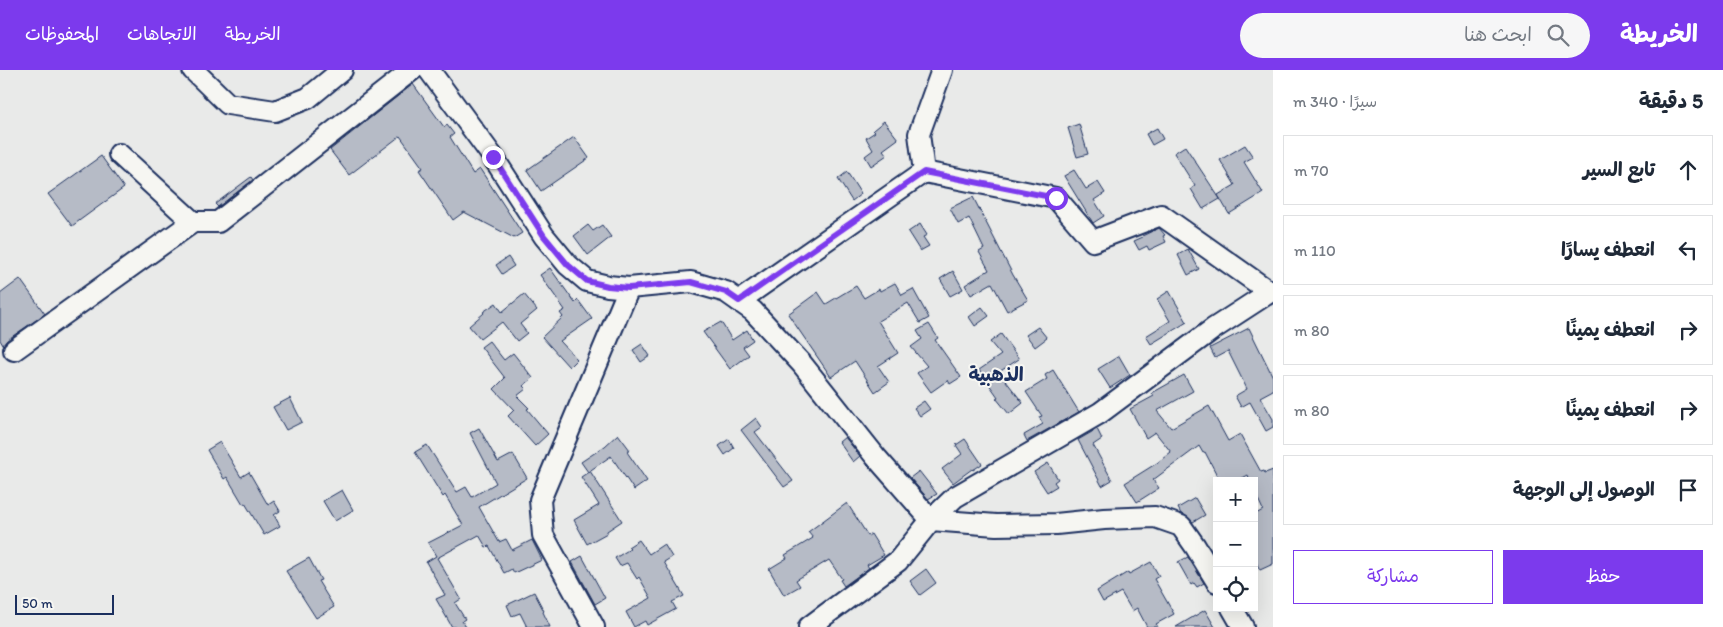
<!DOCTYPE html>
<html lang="ar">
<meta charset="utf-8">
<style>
body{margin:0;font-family:Itim,"Playpen Sans Arabic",sans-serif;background:#f6f6f7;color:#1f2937;direction:rtl}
.controls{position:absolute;right:15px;bottom:15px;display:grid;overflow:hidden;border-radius:0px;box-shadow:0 5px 20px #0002}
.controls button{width:45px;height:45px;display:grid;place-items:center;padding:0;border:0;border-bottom:1px solid #e0e1e3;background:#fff;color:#1f2937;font:25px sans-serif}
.scale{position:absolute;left:15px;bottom:12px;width:99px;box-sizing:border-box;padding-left:5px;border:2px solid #1b2f5e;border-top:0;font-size:14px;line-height:18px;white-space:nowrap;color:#1b2f5e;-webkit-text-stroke:4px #f6f6f2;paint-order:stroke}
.stop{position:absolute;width:15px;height:15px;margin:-11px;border:4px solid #7c3aed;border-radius:50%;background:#fff}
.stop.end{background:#7c3aed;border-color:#fff;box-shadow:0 1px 5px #0008}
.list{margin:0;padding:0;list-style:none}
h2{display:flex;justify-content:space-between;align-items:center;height:65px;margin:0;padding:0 20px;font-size:21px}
h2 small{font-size:16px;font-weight:400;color:#747a83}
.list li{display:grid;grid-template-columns:32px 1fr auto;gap:15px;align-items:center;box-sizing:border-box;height:70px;margin:0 10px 10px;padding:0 10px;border:1px solid #e0e1e3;border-radius:0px}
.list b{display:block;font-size:19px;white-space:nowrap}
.list em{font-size:16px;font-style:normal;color:#747a83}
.actions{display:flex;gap:10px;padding:15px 20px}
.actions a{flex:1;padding:11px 0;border:1px solid #7c3aed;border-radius:0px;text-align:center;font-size:18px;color:#7c3aed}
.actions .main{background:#7c3aed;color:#fff}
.icon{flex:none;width:28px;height:28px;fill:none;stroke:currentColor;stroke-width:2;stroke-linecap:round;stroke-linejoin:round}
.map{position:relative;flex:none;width:1273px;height:557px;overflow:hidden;direction:ltr}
header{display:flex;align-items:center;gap:30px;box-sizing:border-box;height:70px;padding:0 25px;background:#7c3aed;color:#fff}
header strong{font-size:24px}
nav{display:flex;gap:28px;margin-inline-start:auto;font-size:18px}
.search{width:350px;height:45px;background:#f6f6f7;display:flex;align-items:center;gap:12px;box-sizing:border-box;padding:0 18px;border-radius:28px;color:#747a83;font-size:19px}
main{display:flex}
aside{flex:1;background:#fff}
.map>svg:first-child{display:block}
</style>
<header>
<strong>الخريطة</strong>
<div class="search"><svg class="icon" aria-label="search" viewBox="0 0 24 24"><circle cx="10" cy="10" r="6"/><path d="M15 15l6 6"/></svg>ابحث هنا</div>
<nav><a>الخريطة</a><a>الاتجاهات</a><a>المحفوظات</a></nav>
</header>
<main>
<aside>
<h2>5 دقيقة<small>سيرًا · 340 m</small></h2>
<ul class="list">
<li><svg class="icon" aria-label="ahead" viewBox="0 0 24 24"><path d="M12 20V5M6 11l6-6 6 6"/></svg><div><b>تابع السير</b></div><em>70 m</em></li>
<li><svg class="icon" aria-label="left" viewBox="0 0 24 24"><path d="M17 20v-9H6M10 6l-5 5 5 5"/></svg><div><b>انعطف يسارًا</b></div><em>110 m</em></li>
<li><svg class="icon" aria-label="right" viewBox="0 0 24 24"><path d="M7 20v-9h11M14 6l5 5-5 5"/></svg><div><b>انعطف يمينًا</b></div><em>80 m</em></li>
<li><svg class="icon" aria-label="right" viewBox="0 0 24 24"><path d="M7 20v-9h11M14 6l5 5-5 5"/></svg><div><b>انعطف يمينًا</b></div><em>80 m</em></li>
<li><svg class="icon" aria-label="arrive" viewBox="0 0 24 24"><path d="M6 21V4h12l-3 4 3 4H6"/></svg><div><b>الوصول إلى الوجهة</b></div></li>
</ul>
<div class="actions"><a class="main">حفظ</a><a>مشاركة</a></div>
</aside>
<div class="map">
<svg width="1273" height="557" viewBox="0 0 1273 557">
<rect width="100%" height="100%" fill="#e9eae9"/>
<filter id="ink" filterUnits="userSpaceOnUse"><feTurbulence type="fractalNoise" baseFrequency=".02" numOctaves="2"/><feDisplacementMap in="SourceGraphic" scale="10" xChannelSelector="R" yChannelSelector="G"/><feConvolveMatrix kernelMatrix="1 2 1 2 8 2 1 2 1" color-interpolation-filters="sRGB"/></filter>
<g filter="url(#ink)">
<g fill="#b6bbc6" stroke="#1b2f5e">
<polygon points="413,14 444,57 447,55 454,64 450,67 473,104 480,99 522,163 514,168 464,142 453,150 419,100 423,98 400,66 349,105 330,80"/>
<polygon points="884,51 898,69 883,80 887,85 871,96 865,86 873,80 866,68 875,62 873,60"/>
<polygon points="1079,54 1088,84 1077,87 1068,58"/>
<polygon points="1157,58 1163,69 1152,75 1146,64"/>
<polygon points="574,67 589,88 541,121 527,100"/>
<polygon points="1245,75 1253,87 1244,92 1263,123 1229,144 1218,125 1235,115 1220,90"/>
<polygon points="1185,76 1220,129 1203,139 1191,119 1195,116 1174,83"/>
<polygon points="101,86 124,118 72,156 48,124"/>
<polygon points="1074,100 1086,119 1098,112 1105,123 1094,130 1104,146 1093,153 1064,106"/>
<polygon points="847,102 861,124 852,131 838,109"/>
<polygon points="251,107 253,110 218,137 215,134"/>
<polygon points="973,127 1013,205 1028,230 1007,241 992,213 971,225 965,215 989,200 979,182 984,179 969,148 958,154 950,138"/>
<polygon points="920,154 927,165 923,167 929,176 920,181 908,162"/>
<polygon points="588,155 593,161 602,155 611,167 588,185 574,166"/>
<polygon points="1159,158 1165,165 1163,166 1166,172 1149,180 1147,176 1139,180 1134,171 1143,167 1142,166"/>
<polygon points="1188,179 1199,199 1188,205 1178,185"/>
<polygon points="508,187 514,196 502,204 496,195"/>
<polygon points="550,198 575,233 578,230 592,249 560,271 577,289 569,297 542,267 563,247 560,243 565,240 540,205"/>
<polygon points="953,201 963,219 950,226 940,209"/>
<polygon points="20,209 45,244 7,270 3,275 0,270 0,224"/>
<polygon points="895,213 902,225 913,219 929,248 920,253 908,233 878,251 898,283 878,296 889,312 875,322 855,291 831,307 788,244 818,222 826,234 856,216 864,228 879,219 880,221"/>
<polygon points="1169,221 1187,252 1151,274 1146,266 1170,251 1157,229"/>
<polygon points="524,224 537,240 520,254 527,263 517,271 502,252 480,269 469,256 484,243 483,242 496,233 502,242"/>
<polygon points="982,237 989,246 975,256 969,247"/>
<polygon points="721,252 732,270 747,260 753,270 743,277 749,285 730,299 703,262"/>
<polygon points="929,254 938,268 935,270 961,307 950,314 948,310 931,322 917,303 927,296 911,277 922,269 917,261"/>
<polygon points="1038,257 1047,268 1035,277 1026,265"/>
<polygon points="1249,258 1273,307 1273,320 1260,327 1273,349 1273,357 1266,361 1250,332 1241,337 1235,326 1247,319 1228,281 1215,288 1210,278"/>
<polygon points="1001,264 1019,289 999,302 1023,333 1009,344 996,328 998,327 979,300 1001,285 990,272"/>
<polygon points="489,271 504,290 513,283 533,308 523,316 526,319 517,326 529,338 527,339 548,364 535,376 508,346 514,340 494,319 505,308 481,277"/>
<polygon points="642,274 650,286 641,292 633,280"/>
<polygon points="1119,286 1130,305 1110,318 1098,299"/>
<polygon points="1053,300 1079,342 1027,371 1024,365 1043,354 1039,347 1042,346 1026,322 1047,309 1045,305"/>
<polygon points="1184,305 1193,321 1157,341 1171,358 1209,336 1228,371 1240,364 1261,402 1264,401 1265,403 1273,400 1273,494 1260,500 1254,488 1254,445 1263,440 1254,420 1254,411 1250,411 1248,405 1237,411 1220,411 1205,382 1203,383 1199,376 1153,410 1159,418 1137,432 1125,413 1157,393 1171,382 1155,362 1146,368 1130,339 1154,326 1152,323"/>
<polygon points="290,328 302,352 286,360 273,337"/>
<polygon points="924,331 930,339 920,346 914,338"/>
<polygon points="756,348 762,357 755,362 793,411 784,417 741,360"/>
<polygon points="479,358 498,392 513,384 527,408 479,437 499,472 506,469 512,480 532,470 542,490 514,503 512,499 504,503 489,476 486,477 479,465 437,488 461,529 455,533 465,549 462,551 466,557 452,557 436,529 445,525 426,492 436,486 428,473 463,455 445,425 443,427 415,382 427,375 457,422 466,417 472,427 496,413 470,363"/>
<polygon points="1097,359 1102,369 1093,375 1112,410 1102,416 1078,370"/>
<polygon points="618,364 630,380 627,382 647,411 634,420 611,386 588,402 581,392 605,376"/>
<polygon points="845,367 860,386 853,392 839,372"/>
<polygon points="729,369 734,378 725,385 719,376"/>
<polygon points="965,369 982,394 973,400 972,399 953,413 942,399 962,384 956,375"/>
<polygon points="220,372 241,407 249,402 268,435 274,431 280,441 274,445 280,456 264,465 245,433 243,434 227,407 224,409 207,380"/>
<polygon points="1048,393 1058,409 1054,412 1057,416 1047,422 1034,402"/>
<polygon points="590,401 622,451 607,461 607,463 587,474 574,450 599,435 581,407"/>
<polygon points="919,401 937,424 928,429 910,408"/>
<polygon points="342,420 353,440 335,451 323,431"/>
<polygon points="1195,428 1205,445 1193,452 1185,445 1181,444 1178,438"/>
<polygon points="847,433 868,466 871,464 884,485 867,495 869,498 844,516 840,510 842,509 829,490 796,510 800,516 784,525 769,499 787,488 785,485 813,468 808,462"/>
<polygon points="639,470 649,484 664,474 672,487 664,492 684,526 672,532 676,539 647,555 645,551 634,557 626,542 651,528 639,507 637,509 627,493 620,496 615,488 630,479 628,477"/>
<polygon points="582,486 605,528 595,534 572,492"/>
<polygon points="1188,487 1204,513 1197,517 1194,513 1191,515 1178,492"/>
<polygon points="309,488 321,510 318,511 334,537 316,548 286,501"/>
<polygon points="1151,492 1159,506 1154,509 1174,544 1156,554 1158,557 1147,557 1137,538 1132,541 1121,522 1103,532 1097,521 1128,502 1129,504"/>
<polygon points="926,499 936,513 920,525 910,511"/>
<polygon points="534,522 544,541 543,542 550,557 527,557 520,543 512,546 507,535"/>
<polygon points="1205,540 1215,557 1176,557"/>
</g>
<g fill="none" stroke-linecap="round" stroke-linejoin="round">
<g stroke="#1b2f5e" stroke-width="24">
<g id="minor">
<polyline points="193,0 228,34 275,41 308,28 342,0"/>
<polyline points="429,0 493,87 544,166 568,195 587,211 608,216 629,218 691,212 726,222 753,241 802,294 875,386 931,450 996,455 1056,454 1104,449 1155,447 1181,456 1195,476 1217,512"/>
<polyline points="942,0 919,64 924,102 1056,128 1093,171 1161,145 1270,222"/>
<polyline points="119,84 193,152"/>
<polyline points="739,231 924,102"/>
<polyline points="14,280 193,152 218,152 412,0"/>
<polyline points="1232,538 1243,557"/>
<polyline points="594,557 543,465 540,430 629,218"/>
<polyline points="809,557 898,491 931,450 955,427 1100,343 1213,259 1273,220"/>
</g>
</g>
<use href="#minor" stroke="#f6f6f2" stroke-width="20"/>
</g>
</g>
<g fill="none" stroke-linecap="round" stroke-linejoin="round" filter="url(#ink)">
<polyline stroke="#7c3aed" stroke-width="6" points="493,87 544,166 568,195 587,211 608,216 629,218 691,212 726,222 739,231 924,102 1056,128"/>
</g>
<g text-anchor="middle" stroke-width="4" stroke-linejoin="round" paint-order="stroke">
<g font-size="19" font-weight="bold" fill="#1b2f5e" stroke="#f6f6f2">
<text x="996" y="311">الذهبية</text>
</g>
</g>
</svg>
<div class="controls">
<button>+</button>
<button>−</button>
<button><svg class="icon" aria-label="locate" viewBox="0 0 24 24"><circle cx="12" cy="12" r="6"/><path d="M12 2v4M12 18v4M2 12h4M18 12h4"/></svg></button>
</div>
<div class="scale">50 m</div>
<div class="stop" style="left:1056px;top:128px"></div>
<div class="stop end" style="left:493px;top:87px"></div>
</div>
</main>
